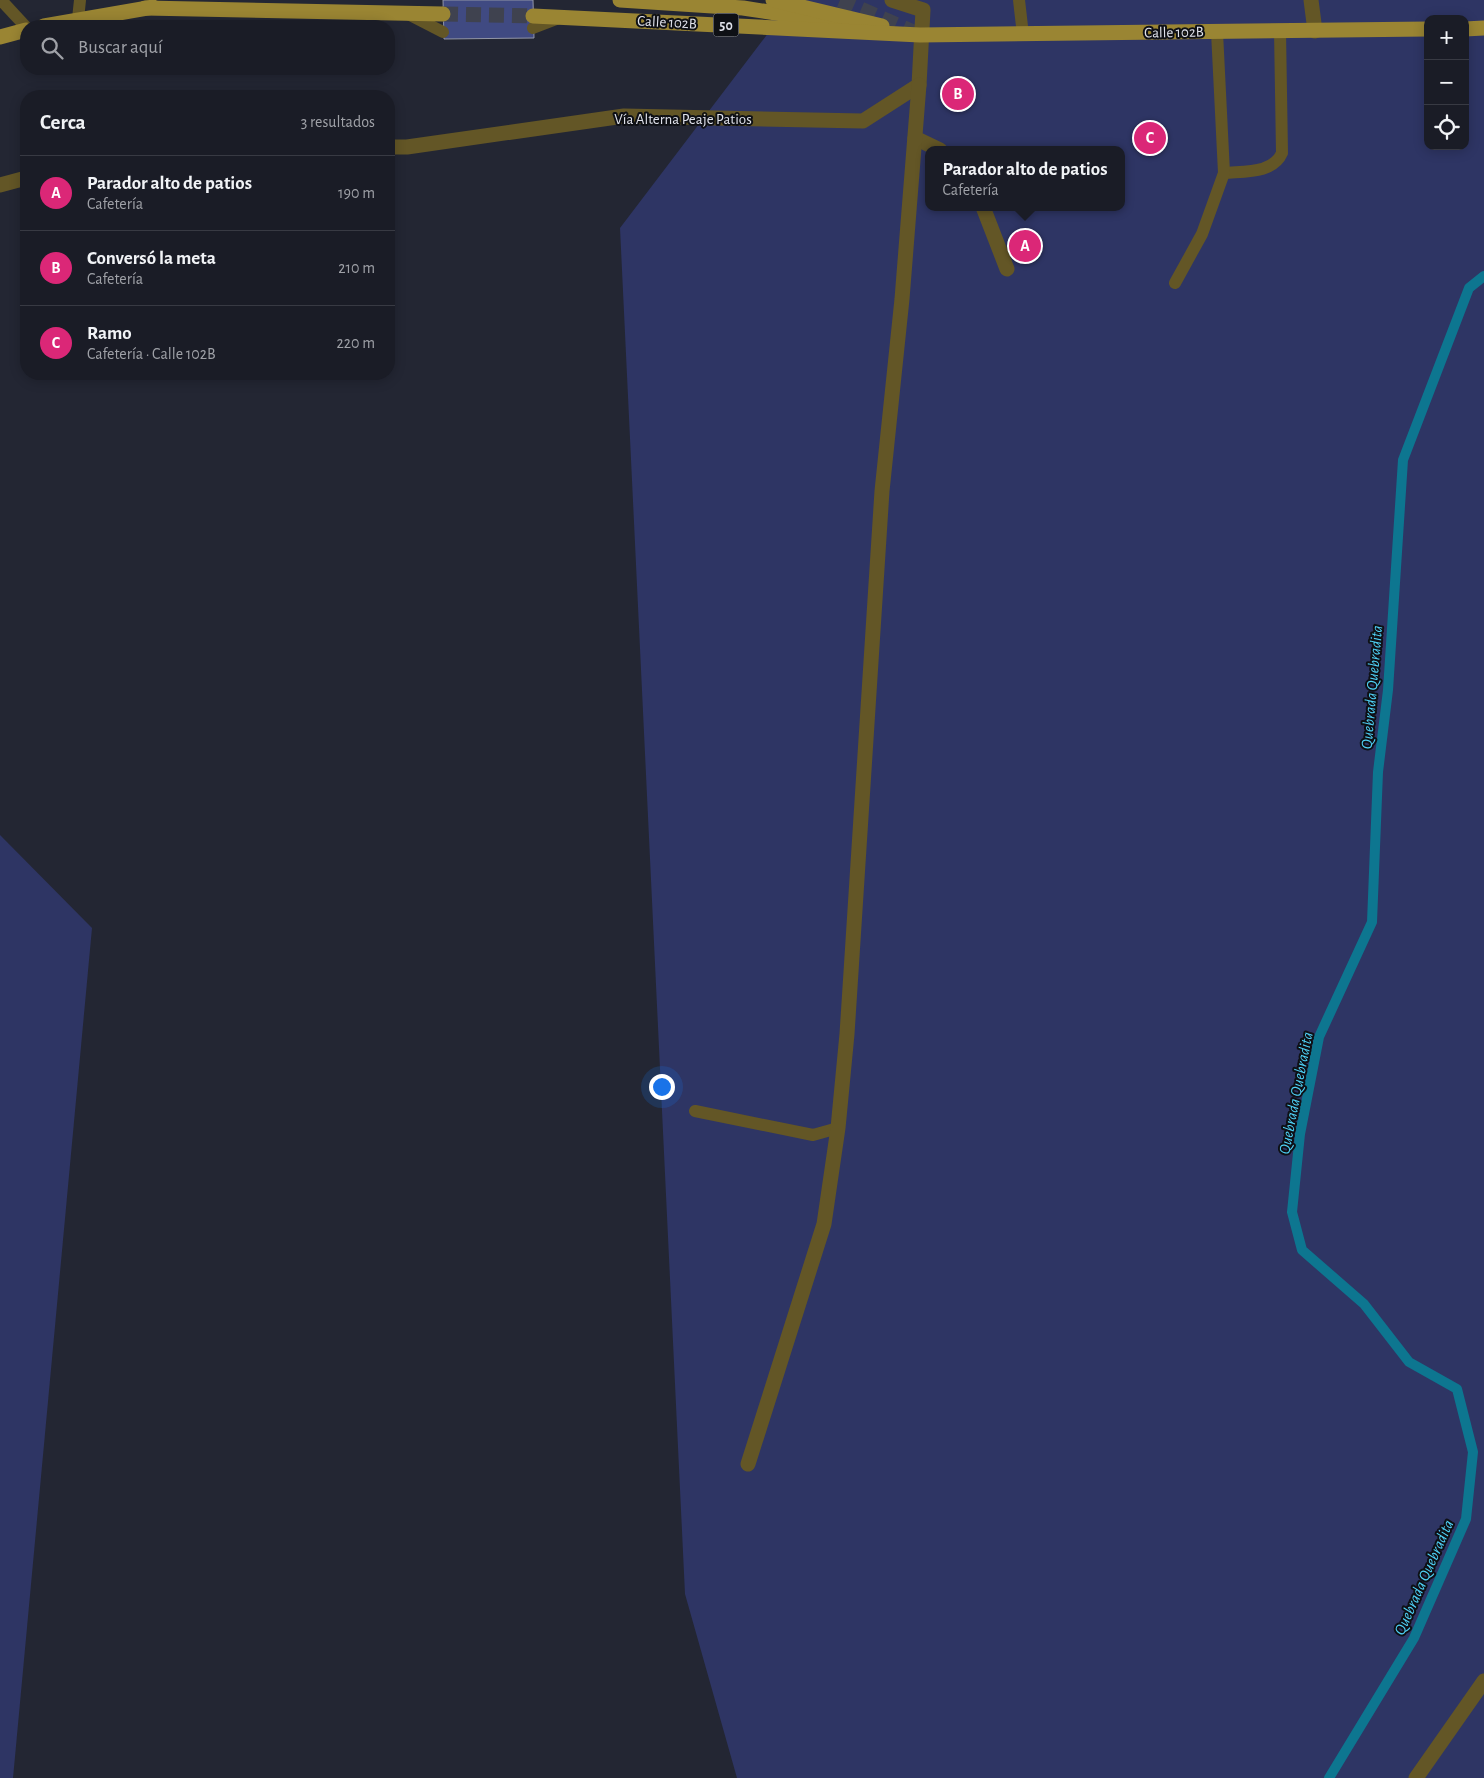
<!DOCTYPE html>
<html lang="es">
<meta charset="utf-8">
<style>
body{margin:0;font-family:"Alegreya Sans",sans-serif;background:#272932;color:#f1f3f6}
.controls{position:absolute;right:15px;top:15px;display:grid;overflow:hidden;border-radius:10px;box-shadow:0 2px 12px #0003}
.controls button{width:45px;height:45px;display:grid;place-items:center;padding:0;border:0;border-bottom:1px solid #383a43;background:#1a1c26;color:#f1f3f6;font:25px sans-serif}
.you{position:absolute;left:661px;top:1086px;width:18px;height:18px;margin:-12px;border:4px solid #fff;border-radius:50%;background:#1a73e8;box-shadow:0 0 0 8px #1a73e833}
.badge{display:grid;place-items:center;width:32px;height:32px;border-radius:50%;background:#db2777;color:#fff;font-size:16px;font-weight:700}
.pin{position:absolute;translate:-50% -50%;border:2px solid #fff;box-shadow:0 1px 5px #0006}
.popup{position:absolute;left:925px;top:146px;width:200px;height:65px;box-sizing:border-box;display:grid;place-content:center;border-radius:10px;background:#1a1c26;filter:drop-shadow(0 1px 4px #0005);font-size:16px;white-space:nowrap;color:#9fa1a7}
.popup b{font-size:19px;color:#f1f3f6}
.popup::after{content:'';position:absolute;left:50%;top:100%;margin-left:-10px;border:10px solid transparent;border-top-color:#1a1c26}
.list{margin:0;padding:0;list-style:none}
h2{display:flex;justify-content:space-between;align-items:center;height:65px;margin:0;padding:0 20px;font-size:21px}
h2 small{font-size:16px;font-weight:400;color:#9fa1a7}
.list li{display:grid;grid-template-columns:32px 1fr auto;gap:15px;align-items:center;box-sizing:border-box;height:75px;padding:0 20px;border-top:1px solid #383a43}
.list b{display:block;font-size:19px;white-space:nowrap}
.list p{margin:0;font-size:16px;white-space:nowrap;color:#9fa1a7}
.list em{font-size:16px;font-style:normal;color:#9fa1a7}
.icon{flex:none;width:28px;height:28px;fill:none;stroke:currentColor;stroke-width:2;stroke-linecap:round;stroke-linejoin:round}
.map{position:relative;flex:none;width:1484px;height:1778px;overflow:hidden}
.search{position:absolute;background:#1a1c26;box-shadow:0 2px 12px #0003;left:20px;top:20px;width:375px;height:55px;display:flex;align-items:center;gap:12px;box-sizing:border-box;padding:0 18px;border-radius:20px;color:#9fa1a7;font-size:19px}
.panel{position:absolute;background:#1a1c26;box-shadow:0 2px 12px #0003;left:20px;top:90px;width:375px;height:290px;border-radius:20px}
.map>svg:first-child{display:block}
</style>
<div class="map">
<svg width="1484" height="1778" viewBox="0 0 1484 1778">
<rect width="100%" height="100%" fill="#232633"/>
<g fill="#2e3564" fill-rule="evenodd">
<path d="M774,0h710v1778h-747l-52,-184 -65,-1366 149,-196zM1428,19h37v127h-37zM929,150h192v57h-192z"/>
<polygon points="0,835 92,928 13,1778 0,1778"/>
</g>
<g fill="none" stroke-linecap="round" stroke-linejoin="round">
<polyline stroke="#0d7690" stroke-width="10" points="1329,1778 1414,1638 1466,1519 1473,1452 1457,1389 1409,1362 1364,1304 1302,1250 1292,1212 1300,1134 1319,1037 1372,922 1378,772 1388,690 1403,460 1469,288 1484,276"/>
</g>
<polygon fill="#404a82" stroke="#9296a6" points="443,0 533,0 534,38 444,39"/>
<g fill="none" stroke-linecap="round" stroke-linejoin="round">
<g stroke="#3f424f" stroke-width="15" stroke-dasharray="15 8" stroke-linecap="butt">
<polyline points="840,0 918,34"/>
<polyline points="443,14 533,16"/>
</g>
<g stroke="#635626" stroke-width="12">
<polyline points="1,0 26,27"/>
<polyline points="1019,0 1023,35"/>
<polyline points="408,14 443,32"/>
<polyline points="78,19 80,0"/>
<polyline points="533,28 559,18"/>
<path d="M1224,173c20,-2 49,1 58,-20l-2,-122"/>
<polyline points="1175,283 1202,234 1224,173 1217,32"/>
<polyline points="695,1111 813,1135 838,1128"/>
</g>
<g stroke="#635626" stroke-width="15">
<polyline points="1311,0 1315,31"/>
<polyline points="915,138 940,150"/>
<polyline points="389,147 407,147 624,116 863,121 919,85 923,10 892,0"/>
<polyline points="0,185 26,178"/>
<polyline points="983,207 1007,269"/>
<polyline points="748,1464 824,1224 838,1128 847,1034 882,491 902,299 919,85"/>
<polyline points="1416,1778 1484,1681"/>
</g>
<g stroke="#9a8533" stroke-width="15">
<polyline points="620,0 743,8 834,22"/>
<polyline points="773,0 882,26"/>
<polyline points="145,8 443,14"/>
<polyline points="533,16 920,35 1428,29"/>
<polyline points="44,26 153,7"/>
<polyline points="1465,29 1484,28"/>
<polyline points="0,37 26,30"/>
</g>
</g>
<g text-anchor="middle" stroke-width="4" stroke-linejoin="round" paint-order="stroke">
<rect fill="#0e1015" stroke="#a1a3ab" stroke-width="1" x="713.5" y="13.5" width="25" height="23" rx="4"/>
<g font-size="14" font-weight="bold" fill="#e0e2eb">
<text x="726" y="30">50</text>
</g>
<g font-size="15" fill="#e0e2eb" stroke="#0e1015">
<text transform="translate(667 22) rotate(3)" y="5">Calle 102B</text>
<text transform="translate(1174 32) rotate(-1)" y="5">Calle 102B</text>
<text x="683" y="124">Vía Alterna Peaje Patios</text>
</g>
<g font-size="16" font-style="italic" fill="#4fd1f6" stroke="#0e1015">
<text transform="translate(1371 687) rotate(-85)" y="6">Quebrada Quebradita</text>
<text transform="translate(1295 1093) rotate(-79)" y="6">Quebrada Quebradita</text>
<text transform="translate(1423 1577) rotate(-66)" y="6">Quebrada Quebradita</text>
</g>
</g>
</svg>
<div class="controls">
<button>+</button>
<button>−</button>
<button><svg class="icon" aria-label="locate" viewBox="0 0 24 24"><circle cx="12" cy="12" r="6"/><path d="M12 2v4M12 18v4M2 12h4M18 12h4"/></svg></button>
</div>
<div class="you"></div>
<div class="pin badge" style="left:1025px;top:246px">A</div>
<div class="popup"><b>Parador alto de patios</b>Cafetería</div>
<div class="pin badge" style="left:958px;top:94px">B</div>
<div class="pin badge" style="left:1150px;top:138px">C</div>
<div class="search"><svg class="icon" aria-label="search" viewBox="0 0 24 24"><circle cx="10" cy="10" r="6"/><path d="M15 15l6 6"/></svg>Buscar aquí</div>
<section class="panel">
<h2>Cerca<small>3 resultados</small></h2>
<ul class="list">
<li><span class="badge">A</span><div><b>Parador alto de patios</b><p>Cafetería</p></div><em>190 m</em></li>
<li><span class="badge">B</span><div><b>Conversó la meta</b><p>Cafetería</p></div><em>210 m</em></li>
<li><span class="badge">C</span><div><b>Ramo</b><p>Cafetería · Calle 102B</p></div><em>220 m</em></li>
</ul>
</section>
</div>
